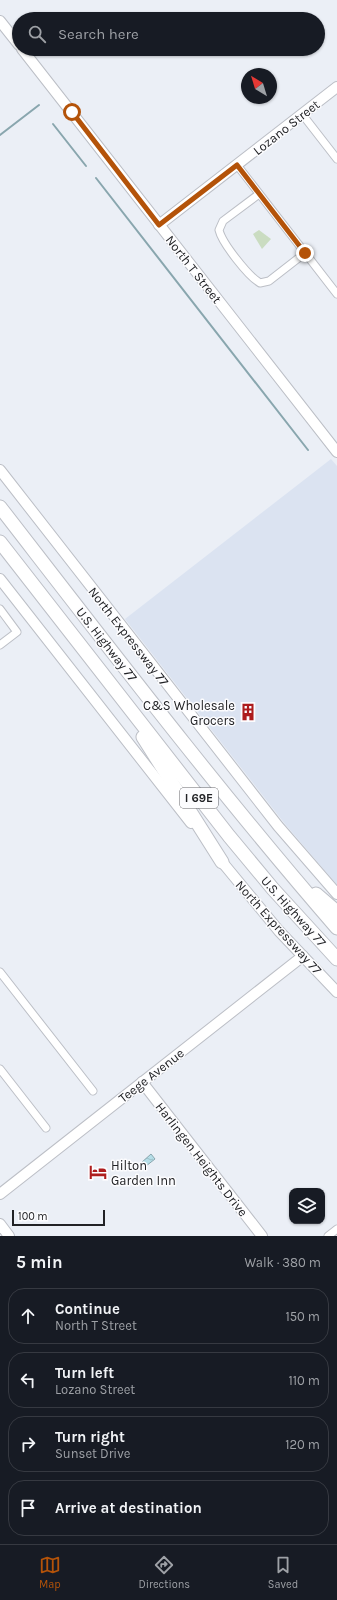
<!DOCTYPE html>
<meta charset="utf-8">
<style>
body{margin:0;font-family:Karla,sans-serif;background:#242831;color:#f1f3f6}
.controls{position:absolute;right:12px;bottom:12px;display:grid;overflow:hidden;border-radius:8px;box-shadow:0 1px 3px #0004}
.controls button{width:36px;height:36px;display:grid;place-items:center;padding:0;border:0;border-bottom:1px solid #363941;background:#171b24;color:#f1f3f6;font:20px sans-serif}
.compass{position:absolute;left:241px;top:68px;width:36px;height:36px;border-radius:50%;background:#171b24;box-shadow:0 1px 3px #0004;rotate:322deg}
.scale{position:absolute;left:12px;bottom:10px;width:93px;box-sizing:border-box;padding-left:4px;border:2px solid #212225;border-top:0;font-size:11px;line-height:14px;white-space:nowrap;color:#212225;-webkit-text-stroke:3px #fcfcfe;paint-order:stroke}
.stop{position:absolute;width:12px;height:12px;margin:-9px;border:3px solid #b45309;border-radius:50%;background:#fff}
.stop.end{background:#b45309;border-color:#fff;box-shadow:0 1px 4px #0008}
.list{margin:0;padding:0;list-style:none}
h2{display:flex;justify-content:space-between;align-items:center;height:52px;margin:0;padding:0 16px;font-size:17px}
h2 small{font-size:13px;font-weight:400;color:#9ea1a6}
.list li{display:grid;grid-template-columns:26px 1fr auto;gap:12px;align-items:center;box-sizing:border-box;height:56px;margin:0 8px 8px;padding:0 8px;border:1px solid #363941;border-radius:16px}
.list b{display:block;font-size:15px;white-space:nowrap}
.list p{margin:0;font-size:13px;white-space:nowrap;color:#9ea1a6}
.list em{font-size:13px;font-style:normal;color:#9ea1a6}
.icon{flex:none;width:22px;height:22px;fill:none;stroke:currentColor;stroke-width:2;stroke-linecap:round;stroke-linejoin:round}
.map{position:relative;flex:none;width:337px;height:1236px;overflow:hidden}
.search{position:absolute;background:#171b24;box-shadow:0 1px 3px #0004;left:12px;right:12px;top:12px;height:44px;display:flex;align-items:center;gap:10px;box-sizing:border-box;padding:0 14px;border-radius:22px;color:#9ea1a6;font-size:15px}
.sheet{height:308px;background:#171b24}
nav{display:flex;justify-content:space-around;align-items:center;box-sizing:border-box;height:56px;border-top:1px solid #363941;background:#171b24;font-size:11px;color:#9ea1a6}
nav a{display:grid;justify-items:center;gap:2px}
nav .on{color:#b45309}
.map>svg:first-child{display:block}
</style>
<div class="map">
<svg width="337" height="1236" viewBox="0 0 337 1236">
<defs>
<pattern id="water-ripples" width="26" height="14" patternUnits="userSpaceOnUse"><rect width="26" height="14" fill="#b5dee8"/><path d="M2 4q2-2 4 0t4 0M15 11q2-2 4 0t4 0" fill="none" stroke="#9bbec7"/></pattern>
</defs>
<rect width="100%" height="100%" fill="#ebeff6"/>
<polygon fill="#dbe3f1" points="331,459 337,466 337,885 285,824 125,619"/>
<polygon fill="#cadcc1" points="259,230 271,239 262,249 253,234"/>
<polygon fill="url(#water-ripples)" stroke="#89a6ae" points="151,1154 155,1159 146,1166 143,1163 142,1164 141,1163"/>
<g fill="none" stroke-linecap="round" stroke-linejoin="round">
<g stroke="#89a6ae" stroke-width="2">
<polyline points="53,124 86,166"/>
<polyline points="0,135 39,105"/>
<polyline points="96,178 308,450"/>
</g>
<g stroke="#bcbfc6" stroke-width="9">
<g id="street">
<polyline points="302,114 337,159"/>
<polyline points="237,165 337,294"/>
<path d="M259,194l-36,27 -4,9c3,13 29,46 41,53l9,-2 36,-28"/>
<polyline points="0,609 17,632 0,645"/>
<polyline points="0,972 93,1091"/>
<polyline points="0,1069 46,1128"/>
<polyline points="328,1236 337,1229"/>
</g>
</g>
<g stroke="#bcbfc6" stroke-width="12">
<g id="secondary">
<polyline points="0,21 19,45"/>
<polyline points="22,49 337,452"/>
<polyline points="159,225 337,87"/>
<polyline points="0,470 278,826 337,894"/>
<polyline points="0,579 191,823"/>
<polyline points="218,857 279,931 337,992"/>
<polyline points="142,1082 262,1236"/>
<polyline points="0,1194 303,956"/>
<polyline points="0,1224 9,1236"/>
</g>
</g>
<g stroke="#bcbfc6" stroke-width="15">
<g id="highway">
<path d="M0,507c110,142 219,285 337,421"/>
<polyline points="0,542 229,836 273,889 337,959"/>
<polyline points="143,737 222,862"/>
<polyline points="316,894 337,912"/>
</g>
</g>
<use href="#street" stroke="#fff" stroke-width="7"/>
<use href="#secondary" stroke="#fff" stroke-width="10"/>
<use href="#highway" stroke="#fff" stroke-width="13"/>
</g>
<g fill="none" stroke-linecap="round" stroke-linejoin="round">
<polyline stroke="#b45309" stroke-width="5" points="72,112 159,225 237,165 305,253"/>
</g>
<defs>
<g id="building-bare" transform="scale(1.38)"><path d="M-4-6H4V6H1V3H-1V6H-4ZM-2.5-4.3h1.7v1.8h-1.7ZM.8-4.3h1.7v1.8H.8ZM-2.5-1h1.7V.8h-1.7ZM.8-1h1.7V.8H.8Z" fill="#ad1c1d" stroke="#fcfcfe" stroke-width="2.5" paint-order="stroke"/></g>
<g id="hotel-bare" transform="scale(1.38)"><path d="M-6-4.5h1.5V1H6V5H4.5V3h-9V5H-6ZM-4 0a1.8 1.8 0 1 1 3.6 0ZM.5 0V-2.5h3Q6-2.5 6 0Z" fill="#ad1c1d" stroke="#fcfcfe" stroke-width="2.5" paint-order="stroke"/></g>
</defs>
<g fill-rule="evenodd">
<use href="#building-bare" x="248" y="712"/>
<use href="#hotel-bare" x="98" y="1172"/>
</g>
<g text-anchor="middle" stroke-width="3" stroke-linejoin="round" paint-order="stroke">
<rect fill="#fcfcfe" stroke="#636366" stroke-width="1" x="180" y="788" width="38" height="20" rx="3"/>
<g font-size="12" font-weight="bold" fill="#212225">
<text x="199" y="802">I 69E</text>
</g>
<g font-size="13" fill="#212225" stroke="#fcfcfe">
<text transform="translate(286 127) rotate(-38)" y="5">Lozano Street</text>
<text transform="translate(194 269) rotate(52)" y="5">North T Street</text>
<text transform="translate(129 636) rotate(52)" y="5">North Expressway 77</text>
<text transform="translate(107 644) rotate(52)" y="5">U.S. Highway 77</text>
<text transform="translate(294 911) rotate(48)" y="5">U.S. Highway 77</text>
<text transform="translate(279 927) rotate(48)" y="5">North Expressway 77</text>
<text transform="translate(151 1075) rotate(-38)" y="5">Teege Avenue</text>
<text transform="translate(202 1159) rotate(52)" y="5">Harlingen Heights Drive</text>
</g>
<g font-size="13" fill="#212225" stroke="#fcfcfe" text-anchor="end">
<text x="235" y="710">C&amp;S Wholesale<tspan x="235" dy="15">Grocers</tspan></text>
<text x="111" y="1170" text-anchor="start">Hilton<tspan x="111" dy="15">Garden Inn</tspan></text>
</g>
</g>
</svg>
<div class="controls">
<button><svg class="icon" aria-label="layers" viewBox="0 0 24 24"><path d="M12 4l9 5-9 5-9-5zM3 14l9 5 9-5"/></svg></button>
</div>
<svg class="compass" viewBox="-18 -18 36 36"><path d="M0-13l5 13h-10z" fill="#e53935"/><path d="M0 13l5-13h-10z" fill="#9ea1a6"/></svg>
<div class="scale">100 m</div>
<div class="stop" style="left:72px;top:112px"></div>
<div class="stop end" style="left:305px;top:253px"></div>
<div class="search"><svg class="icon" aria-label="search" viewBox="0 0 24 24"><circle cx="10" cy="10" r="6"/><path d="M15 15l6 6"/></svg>Search here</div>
</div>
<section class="sheet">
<h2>5 min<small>Walk · 380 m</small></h2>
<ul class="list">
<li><svg class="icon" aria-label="ahead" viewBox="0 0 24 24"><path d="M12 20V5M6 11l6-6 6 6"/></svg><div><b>Continue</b><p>North T Street</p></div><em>150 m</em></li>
<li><svg class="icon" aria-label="left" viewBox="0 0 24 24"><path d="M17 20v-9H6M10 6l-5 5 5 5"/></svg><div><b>Turn left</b><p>Lozano Street</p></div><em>110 m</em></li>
<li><svg class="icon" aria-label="right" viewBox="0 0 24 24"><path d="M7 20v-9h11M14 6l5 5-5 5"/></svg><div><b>Turn right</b><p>Sunset Drive</p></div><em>120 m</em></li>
<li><svg class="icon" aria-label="arrive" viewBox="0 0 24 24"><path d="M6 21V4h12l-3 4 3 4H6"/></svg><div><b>Arrive at destination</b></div></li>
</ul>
</section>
<nav>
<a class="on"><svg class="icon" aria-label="map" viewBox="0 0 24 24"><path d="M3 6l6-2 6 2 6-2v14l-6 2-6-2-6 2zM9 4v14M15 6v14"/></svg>Map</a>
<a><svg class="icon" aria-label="directions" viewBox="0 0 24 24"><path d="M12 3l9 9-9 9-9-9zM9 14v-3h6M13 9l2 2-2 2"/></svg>Directions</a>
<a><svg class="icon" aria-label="saved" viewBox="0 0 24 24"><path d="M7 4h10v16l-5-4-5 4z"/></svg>Saved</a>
</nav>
